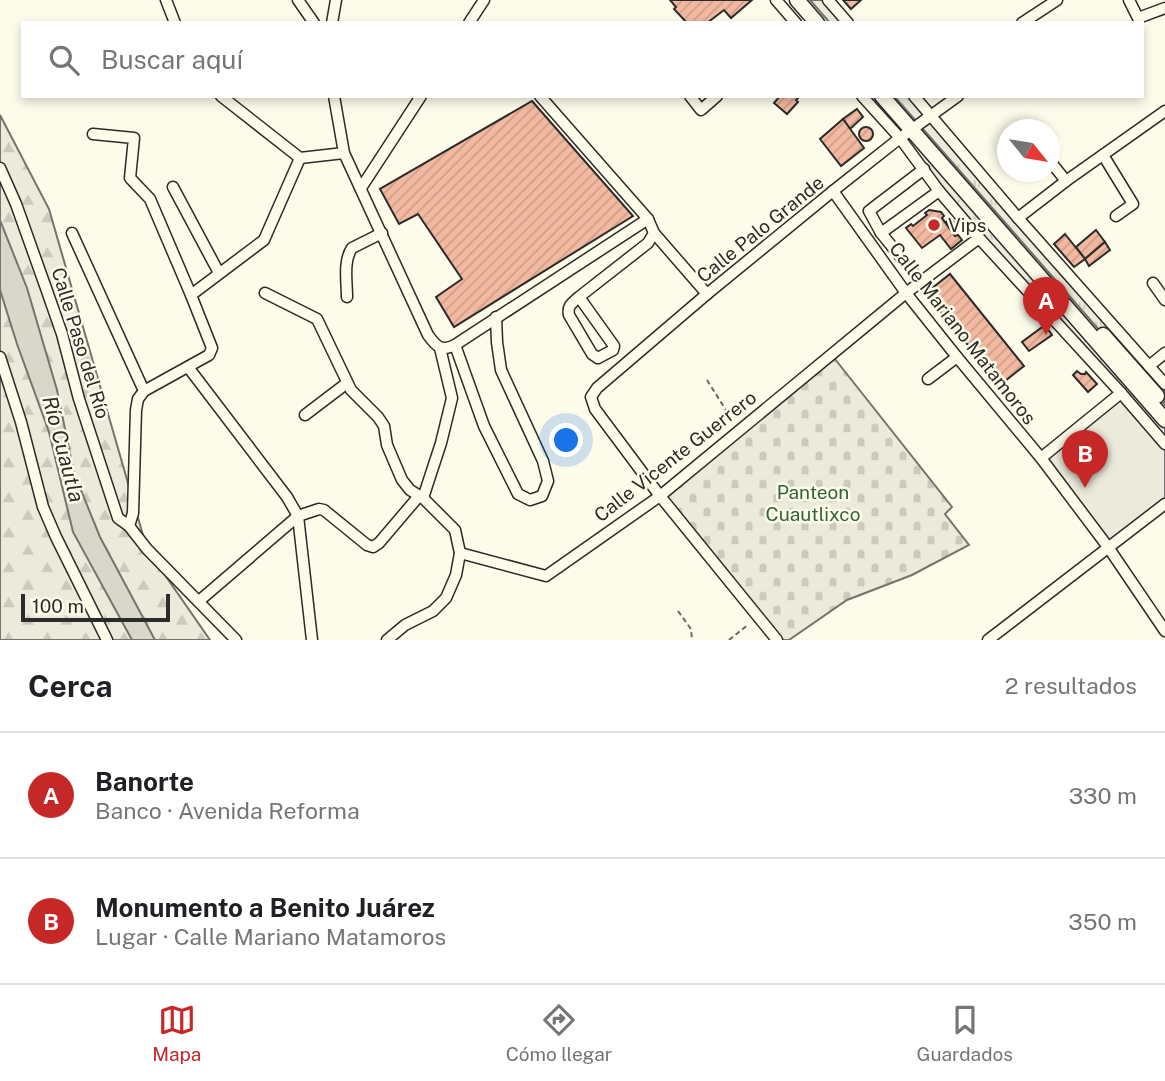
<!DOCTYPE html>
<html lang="es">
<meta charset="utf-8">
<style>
body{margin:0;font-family:"Public Sans",sans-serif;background:#f2f2f2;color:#202124}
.compass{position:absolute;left:997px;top:119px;width:63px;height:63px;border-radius:50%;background:#fff;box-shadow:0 4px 10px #0003;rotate:120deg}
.scale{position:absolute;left:21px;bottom:18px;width:149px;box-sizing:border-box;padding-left:7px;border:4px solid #2b2b2b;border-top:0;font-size:19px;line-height:24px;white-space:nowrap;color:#2b2b2b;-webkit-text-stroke:5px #fdfbea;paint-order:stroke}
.you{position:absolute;left:567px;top:441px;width:24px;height:24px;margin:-18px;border:5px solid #fff;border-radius:50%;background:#1a73e8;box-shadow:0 0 0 10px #1a73e833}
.badge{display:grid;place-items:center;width:46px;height:46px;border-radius:50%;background:#c62828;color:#fff;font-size:23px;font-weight:700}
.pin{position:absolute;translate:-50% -58px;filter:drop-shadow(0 2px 4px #0008)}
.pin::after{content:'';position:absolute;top:37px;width:24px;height:21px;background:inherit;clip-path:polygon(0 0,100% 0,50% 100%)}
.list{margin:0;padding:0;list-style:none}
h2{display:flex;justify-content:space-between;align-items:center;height:91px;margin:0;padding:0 28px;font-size:30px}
h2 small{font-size:23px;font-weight:400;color:#757577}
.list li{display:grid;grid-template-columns:46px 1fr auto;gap:21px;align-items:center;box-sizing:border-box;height:126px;padding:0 28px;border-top:2px solid #e0e0e0}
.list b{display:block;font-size:26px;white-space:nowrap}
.list p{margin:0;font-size:23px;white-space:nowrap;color:#757577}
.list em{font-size:23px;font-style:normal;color:#757577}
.icon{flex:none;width:38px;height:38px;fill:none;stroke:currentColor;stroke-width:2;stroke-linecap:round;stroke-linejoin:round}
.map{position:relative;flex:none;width:1165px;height:640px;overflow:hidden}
.search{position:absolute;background:#fff;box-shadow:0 4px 10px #0003;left:21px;right:21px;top:21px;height:77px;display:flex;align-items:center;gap:18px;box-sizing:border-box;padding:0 24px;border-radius:0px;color:#757577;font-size:26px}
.sheet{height:343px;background:#fff}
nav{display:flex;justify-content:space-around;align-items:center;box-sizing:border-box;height:98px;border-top:2px solid #e0e0e0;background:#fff;font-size:19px;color:#757577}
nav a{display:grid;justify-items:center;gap:4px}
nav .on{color:#c62828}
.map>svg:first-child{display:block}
</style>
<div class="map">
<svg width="1165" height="640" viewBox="0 0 1165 640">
<defs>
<pattern id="grass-tufts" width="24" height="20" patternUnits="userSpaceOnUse" patternTransform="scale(1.75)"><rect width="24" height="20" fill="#ecebdb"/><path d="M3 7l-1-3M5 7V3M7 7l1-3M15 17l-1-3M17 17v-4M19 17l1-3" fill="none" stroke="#cbcabc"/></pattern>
<pattern id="forest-firs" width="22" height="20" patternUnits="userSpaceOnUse" patternTransform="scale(1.75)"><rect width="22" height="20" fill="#ecebdb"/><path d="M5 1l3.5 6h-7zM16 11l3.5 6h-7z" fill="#cbcabc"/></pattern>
<pattern id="cemetery-stones" width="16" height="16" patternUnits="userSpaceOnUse" patternTransform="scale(1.75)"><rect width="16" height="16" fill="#ecebdb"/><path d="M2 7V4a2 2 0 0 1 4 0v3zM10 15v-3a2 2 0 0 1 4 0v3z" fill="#cbcabc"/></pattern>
<pattern id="building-hatch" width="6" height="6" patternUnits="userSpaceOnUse" patternTransform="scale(1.75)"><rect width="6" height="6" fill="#f2b8a0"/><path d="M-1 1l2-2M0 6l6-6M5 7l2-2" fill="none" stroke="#d09e8a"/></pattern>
</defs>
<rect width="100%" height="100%" fill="#fdfbea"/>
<g fill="url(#grass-tufts)" stroke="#74746e" stroke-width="2">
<polygon points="810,0 828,0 848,23 830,23"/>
<polygon points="862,96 882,96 1165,420 1165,444"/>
<polygon points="894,96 914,96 1165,384 1165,405"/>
</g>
<polygon fill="url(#forest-firs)" stroke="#74746e" stroke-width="2" points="0,115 49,209 147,549 210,640 0,640"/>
<polygon fill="url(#cemetery-stones)" stroke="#74746e" stroke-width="2" points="831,354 952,507 945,514 969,545 912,575 847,600 789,640 777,640 660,496"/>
<polygon fill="#ecebdb" stroke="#74746e" stroke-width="2" points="1121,393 1165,444 1165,504 1108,547 1041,458"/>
<polygon fill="#d8d7c9" stroke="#74746e" stroke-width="2" points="0,220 27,288 57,390 74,473 100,537 155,640 132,640 73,532 49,432 17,344 0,290"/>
<g fill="url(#building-hatch)" stroke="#2b2b2b" stroke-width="2">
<polygon points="670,0 752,0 731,18 724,10 707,23 687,23 674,9 676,7"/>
<polygon points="843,0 861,0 851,9"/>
<polygon points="780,96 800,96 796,100 798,102 787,114 774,103"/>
<polygon points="532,101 633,216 454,327 436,297 462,279 418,214 399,224 380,189"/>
<polygon points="857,109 863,117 850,129 843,119"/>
<polygon points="843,119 864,148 841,166 820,139"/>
<circle cx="866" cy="134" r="7"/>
<polygon points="929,210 941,212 944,216 942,218 955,236 958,235 962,240 951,249 940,235 922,248 906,228 911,224 913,226 927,215 925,213"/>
<polygon points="951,218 958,227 953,231 946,222"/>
<polygon points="1096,230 1105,242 1085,259 1076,247"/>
<polygon points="1065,234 1085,259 1074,267 1054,244"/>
<polygon points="1105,242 1110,250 1089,266 1085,259"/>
<polygon points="950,274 1024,366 1000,385 926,293"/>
<polygon points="1045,325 1052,335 1029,351 1022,342"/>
<polygon points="1077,371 1081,374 1085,374 1086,372 1097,384 1088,392 1073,375"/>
</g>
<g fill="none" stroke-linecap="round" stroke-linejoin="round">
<g stroke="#2b2b2b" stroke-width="13">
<g id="minor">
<polyline points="166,0 175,23"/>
<polyline points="298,0 314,23"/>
<polyline points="776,0 796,23"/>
<polyline points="828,0 848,23"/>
<polyline points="1129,0 1138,18 1165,8"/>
<polyline points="332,23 336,0"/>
<polyline points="469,23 484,0"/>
<polyline points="1022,23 1057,0"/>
<polyline points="221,96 300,158"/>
<path d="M334,96l10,57 84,182c8,11 13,17 27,10l193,-126"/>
<polyline points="540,96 648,219 654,233 707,294"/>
<polyline points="690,96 701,110 717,96"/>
<polyline points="862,96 900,138 939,191 979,238 1121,393 1165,444"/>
<polyline points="914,96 1018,218 1165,384"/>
<polyline points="1024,129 1025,130"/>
<polyline points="93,134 134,138 130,178 150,199 191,295 212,348 209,355 144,391 138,399 136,410 133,513 129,526"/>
<polyline points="1103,155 1133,204 1116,216"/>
<polyline points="300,158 344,153"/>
<polyline points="1050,161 1066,181"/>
<polyline points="0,168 16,204 47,291 62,334 79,399 118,518 129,526 147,549 236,640"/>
<polyline points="173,187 219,273"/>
<polyline points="361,188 421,96"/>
<polyline points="833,191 906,293 957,357 1041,458 1108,547 1165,631"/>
<polyline points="1018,218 1066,181 1165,111"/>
<polyline points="72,233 144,391"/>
<polyline points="881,233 939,191"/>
<polyline points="920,281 881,233 869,211 924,169"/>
<polyline points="1153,283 1165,300"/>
<polyline points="265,293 317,319 351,390 378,417 384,426 387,445 402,480 410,490 423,498 455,530 460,553 456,575 446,598 433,611 405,625 387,640"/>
<polyline points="191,295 264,240 300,158"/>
<path d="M347,297c0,-15 -4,-36 5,-49l30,-15"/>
<path d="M579,297l35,49 -1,4 -15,8 -6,-4 -23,-39c-2,-9 3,-12 10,-18l69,-54 6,-10"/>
<polyline points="455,345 484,426 518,494 530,500 542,496 548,481 543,461 501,370 497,342 496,317"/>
<polyline points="0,357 21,422 43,507 56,537 107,640"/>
<polyline points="1149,366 1165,353"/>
<polyline points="188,367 287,497 298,516 312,640"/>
<polyline points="928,379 957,357"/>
<polyline points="305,415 347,383"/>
<polyline points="1041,458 1121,393"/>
<polyline points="423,498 441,443 452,398 440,348"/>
<polyline points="460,553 546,576 660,496 906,293 979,238"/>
<polyline points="199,601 298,516 319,509 324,510 367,545 373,547 379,543 419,496"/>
<polyline points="777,640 660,496 595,409 591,397 597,388 707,294 833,191 900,138 958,96"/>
<polyline points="988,640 1165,504"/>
</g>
</g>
<g stroke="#2b2b2b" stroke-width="17">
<g id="major">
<polyline points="797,0 817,23"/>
<polyline points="882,96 1165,420"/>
<polyline points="1103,335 1157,396"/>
</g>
</g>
<g stroke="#6a6964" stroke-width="2" stroke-dasharray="5 3.5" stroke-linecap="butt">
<polyline points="707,380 734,423"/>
<polyline points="678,611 691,629 692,640"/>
<polyline points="729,640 749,624"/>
</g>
<use href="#minor" stroke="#fdfbea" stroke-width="10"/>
<use href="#major" stroke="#fdfbea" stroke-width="14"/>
</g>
<circle fill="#c62828" stroke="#fdfbea" stroke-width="2.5" cx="934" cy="225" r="7"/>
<g text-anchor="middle" stroke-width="5" stroke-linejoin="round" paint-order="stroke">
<g font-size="19" fill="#2b2b2b" stroke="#fdfbea" text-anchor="start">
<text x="948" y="232">Vips</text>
</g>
<g font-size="19" fill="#2b2b2b" stroke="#fdfbea">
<text transform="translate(760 229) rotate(-39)" y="7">Calle Palo Grande</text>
<text transform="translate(963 333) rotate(52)" y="7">Calle Mariano Matamoros</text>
<text transform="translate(81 343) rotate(73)" y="7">Calle Paso del Río</text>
<text transform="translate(675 456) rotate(-38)" y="7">Calle Vicente Guerrero</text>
</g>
<g font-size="19" fill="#34623c" stroke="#fdfbea">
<text x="813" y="499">Panteon<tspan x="813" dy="22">Cuautlixco</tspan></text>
</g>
<g font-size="21" font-style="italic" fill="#2b2b2b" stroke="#fdfbea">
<text transform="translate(63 449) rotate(75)" y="7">Río Cuautla</text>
</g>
</g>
</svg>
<svg class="compass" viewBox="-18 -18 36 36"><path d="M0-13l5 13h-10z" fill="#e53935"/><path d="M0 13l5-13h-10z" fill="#757577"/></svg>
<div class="scale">100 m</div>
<div class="you"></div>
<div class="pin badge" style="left:1046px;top:335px">A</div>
<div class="pin badge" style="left:1085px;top:488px">B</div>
<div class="search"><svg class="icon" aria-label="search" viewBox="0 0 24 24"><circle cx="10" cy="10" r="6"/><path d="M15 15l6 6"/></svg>Buscar aquí</div>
</div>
<section class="sheet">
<h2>Cerca<small>2 resultados</small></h2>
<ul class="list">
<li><span class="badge">A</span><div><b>Banorte</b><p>Banco · Avenida Reforma</p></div><em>330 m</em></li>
<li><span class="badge">B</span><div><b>Monumento a Benito Juárez</b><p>Lugar · Calle Mariano Matamoros</p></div><em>350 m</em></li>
</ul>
</section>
<nav>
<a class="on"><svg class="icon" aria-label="map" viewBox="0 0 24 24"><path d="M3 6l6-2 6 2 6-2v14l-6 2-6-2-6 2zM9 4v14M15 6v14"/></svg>Mapa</a>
<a><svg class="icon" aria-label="directions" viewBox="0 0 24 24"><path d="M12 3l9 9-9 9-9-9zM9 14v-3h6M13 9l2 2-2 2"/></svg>Cómo llegar</a>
<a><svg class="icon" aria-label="saved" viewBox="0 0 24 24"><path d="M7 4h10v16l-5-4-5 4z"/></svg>Guardados</a>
</nav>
